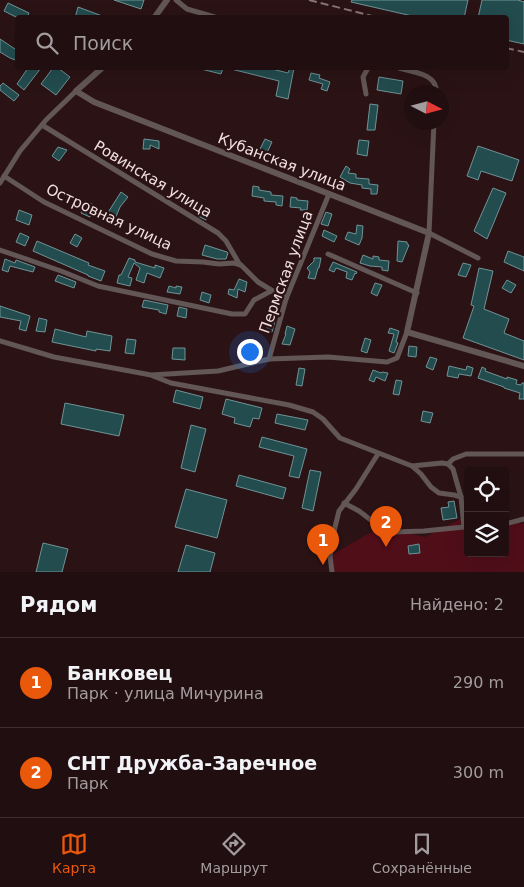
<!DOCTYPE html>
<html lang="ru">
<meta charset="utf-8">
<style>
body{margin:0;font-family:"DejaVu Sans",sans-serif;background:#2d1c1e;color:#f1f3f6}
.controls{position:absolute;right:15px;bottom:15px;display:grid;overflow:hidden;border-radius:5px;box-shadow:0 5px 20px #0002}
.controls button{width:45px;height:45px;display:grid;place-items:center;padding:0;border:0;border-bottom:1px solid #3d2e30;background:#200e10;color:#f1f3f6;font:25px sans-serif}
.compass{position:absolute;left:404px;top:85px;width:45px;height:45px;border-radius:50%;background:#200e10;box-shadow:0 5px 20px #0002;rotate:96deg}
.you{position:absolute;left:249px;top:351px;width:18px;height:18px;margin:-12px;border:4px solid #fff;border-radius:50%;background:#1a73e8;box-shadow:0 0 0 8px #1a73e833}
.badge{display:grid;place-items:center;width:32px;height:32px;border-radius:50%;background:#ea580c;color:#fff;font-size:16px;font-weight:700}
.pin{position:absolute;translate:-50% -41px;filter:drop-shadow(0 1px 2px #0008)}
.pin::after{content:'';position:absolute;top:26px;width:18px;height:15px;background:inherit;clip-path:polygon(0 0,100% 0,50% 100%)}
.list{margin:0;padding:0;list-style:none}
h2{display:flex;justify-content:space-between;align-items:center;height:65px;margin:0;padding:0 20px;font-size:21px}
h2 small{font-size:16px;font-weight:400;color:#a29c9f}
.list li{display:grid;grid-template-columns:32px 1fr auto;gap:15px;align-items:center;box-sizing:border-box;height:90px;padding:0 20px;border-top:1px solid #3d2e30}
.list b{display:block;font-size:19px;white-space:nowrap}
.list p{margin:0;font-size:16px;white-space:nowrap;color:#a29c9f}
.list em{font-size:16px;font-style:normal;color:#a29c9f}
.icon{flex:none;width:28px;height:28px;fill:none;stroke:currentColor;stroke-width:2;stroke-linecap:round;stroke-linejoin:round}
.map{position:relative;flex:none;width:524px;height:572px;overflow:hidden}
.search{position:absolute;background:#200e10;box-shadow:0 5px 20px #0002;left:15px;right:15px;top:15px;height:55px;display:flex;align-items:center;gap:12px;box-sizing:border-box;padding:0 18px;border-radius:5px;color:#a29c9f;font-size:19px}
.sheet{height:245px;background:#200e10}
nav{display:flex;justify-content:space-around;align-items:center;box-sizing:border-box;height:70px;border-top:1px solid #3d2e30;background:#200e10;font-size:14px;color:#a29c9f}
nav a{display:grid;justify-items:center;gap:2px}
nav .on{color:#ea580c}
.map>svg:first-child{display:block}
</style>
<div class="map">
<svg width="524" height="572" viewBox="0 0 524 572">
<rect width="100%" height="100%" fill="#2b1315"/>
<polygon fill="#500e19" points="468,515 468,553 505,553 505,520 524,524 524,572 332,572 330,556 380,527 425,537"/>
<g fill="#234c4f" stroke="#6f9396">
<polygon points="114,0 144,0 141,9"/>
<polygon points="352,0 468,0 464,18 421,18 351,2"/>
<polygon points="482,0 518,0 524,2 524,44 506,40 506,18 478,18"/>
<polygon points="8,3 29,13 27,18 18,18 4,11"/>
<polygon points="78,7 105,17 105,18 75,18"/>
<polygon points="0,39 18,51 18,61 10,58 0,52"/>
<polygon points="28,68 41,68 24,90 17,84"/>
<polygon points="53,68 58,68 70,77 56,95 41,84"/>
<polygon points="202,68 223,68 221,74 201,69"/>
<polygon points="232,68 268,68 288,73 290,68 294,68 288,99 276,96 279,81 231,69"/>
<polygon points="311,73 320,75 319,78 330,82 327,91 321,89 323,84 309,80"/>
<polygon points="379,77 403,81 401,94 377,90"/>
<polygon points="3,83 19,95 14,101 0,90 0,86"/>
<polygon points="370,104 378,105 375,130 367,130"/>
<polygon points="144,139 159,141 159,149 150,145 150,149 143,149"/>
<polygon points="265,139 272,142 266,155 260,149"/>
<polygon points="359,140 369,141 367,156 357,154"/>
<polygon points="478,146 519,160 512,181 481,171 478,180 467,176"/>
<polygon points="58,147 67,150 59,161 52,156"/>
<polygon points="346,166 350,169 348,173 356,174 356,178 369,179 369,184 378,185 377,194 371,194 371,189 362,188 362,185 350,183 340,177"/>
<polygon points="253,186 259,187 259,190 271,192 271,195 283,196 282,206 276,205 276,202 264,201 264,198 252,196"/>
<polygon points="493,188 506,193 487,239 474,231"/>
<polygon points="121,192 128,197 120,207 115,219 107,214"/>
<polygon points="291,197 297,198 297,200 308,201 307,210 300,210 301,208 290,207"/>
<polygon points="85,201 94,205 90,217 81,213"/>
<polygon points="204,207 212,211 206,220 198,216"/>
<polygon points="19,210 32,215 29,225 16,220"/>
<polygon points="326,212 332,214 328,226 321,224"/>
<polygon points="357,225 363,226 362,238 359,245 345,239 348,232 356,234"/>
<polygon points="324,230 337,236 334,242 322,236"/>
<polygon points="20,233 29,237 25,246 16,242"/>
<polygon points="75,234 82,238 77,247 70,243"/>
<polygon points="37,241 89,263 88,265 105,271 101,281 88,276 88,275 33,251"/>
<polygon points="398,241 407,242 407,244 409,245 402,262 397,261"/>
<polygon points="205,245 227,252 228,253 226,259 217,259 202,255"/>
<polygon points="508,251 524,257 524,271 504,262"/>
<polygon points="363,255 373,259 373,256 379,257 379,260 389,261 388,271 382,270 382,267 370,266 360,263"/>
<polygon points="129,258 135,260 135,262 155,268 155,265 164,268 160,278 147,273 144,283 136,280 140,268 134,263 128,277 132,278 130,286 117,283 119,275 121,275"/>
<polygon points="314,258 321,258 319,268 318,268 315,279 308,278 310,272 307,268 314,261"/>
<polygon points="5,259 15,263 16,260 35,267 33,272 10,266 8,272 2,270"/>
<polygon points="333,262 357,272 356,274 355,273 352,280 346,278 347,272 336,268 334,272 329,270"/>
<polygon points="463,263 471,265 466,277 458,275"/>
<polygon points="479,268 493,271 484,309 509,319 504,333 524,341 524,360 463,338 474,306 471,305"/>
<polygon points="58,275 76,282 74,288 55,281"/>
<polygon points="239,279 247,282 245,292 238,289 237,298 228,294 229,289 234,290"/>
<polygon points="507,280 516,285 511,293 502,288"/>
<polygon points="375,283 382,285 377,296 371,293"/>
<polygon points="169,286 176,288 176,286 182,287 180,294 167,292"/>
<polygon points="202,292 211,295 209,303 200,300"/>
<polygon points="144,300 168,305 166,314 159,312 159,310 142,307"/>
<polygon points="0,306 30,316 26,331 19,329 21,321 0,317"/>
<polygon points="179,307 187,309 186,318 177,316"/>
<polygon points="271,315 276,317 272,332 266,331"/>
<polygon points="39,318 47,320 45,332 36,331"/>
<polygon points="287,326 295,329 290,345 282,344 286,334 285,334"/>
<polygon points="390,328 399,331 396,342 398,343 394,353 389,351 394,334 388,333"/>
<polygon points="55,329 86,337 87,331 112,336 110,351 96,349 96,351 52,342"/>
<polygon points="365,338 371,340 367,353 361,351"/>
<polygon points="127,339 136,340 134,354 125,353"/>
<polygon points="409,346 417,347 416,357 408,356"/>
<polygon points="173,348 185,348 185,360 172,359"/>
<polygon points="430,357 437,359 433,370 426,367"/>
<polygon points="449,366 466,370 467,366 473,368 471,376 459,374 458,378 447,376"/>
<polygon points="482,367 486,369 485,371 507,379 507,377 517,380 516,384 521,385 522,383 524,383 524,399 519,399 520,393 504,388 504,387 478,378"/>
<polygon points="299,368 305,369 302,386 296,385"/>
<polygon points="373,370 381,373 382,372 388,373 385,381 376,377 374,382 369,380"/>
<polygon points="396,380 402,381 399,395 393,394"/>
<polygon points="176,390 203,397 200,409 173,402"/>
<polygon points="226,399 262,408 259,419 253,418 250,427 234,423 235,418 222,414"/>
<polygon points="65,403 124,415 119,436 61,424"/>
<polygon points="423,411 433,413 430,423 421,421"/>
<polygon points="277,414 308,420 305,430 275,423"/>
<polygon points="191,425 206,429 195,472 181,468"/>
<polygon points="262,437 307,449 299,478 289,476 294,456 259,447"/>
<polygon points="310,470 321,472 313,511 302,508"/>
<polygon points="239,475 286,488 283,499 236,486"/>
<polygon points="186,489 227,500 217,538 175,527"/>
<polygon points="454,501 457,518 443,520 441,508 449,507 448,502"/>
<polygon points="43,543 68,549 62,572 36,572"/>
<polygon points="419,544 420,553 409,554 408,546"/>
<polygon points="186,545 215,553 210,572 178,572"/>
</g>
<g fill="none" stroke-linecap="round" stroke-linejoin="round">
<g stroke="#635656" stroke-width="5">
<polyline points="176,0 187,9 218,18"/>
<path d="M399,68c14,4 39,6 37,24"/>
<polyline points="366,94 363,77 368,68"/>
<polyline points="434,122 429,233 478,258"/>
<polyline points="42,125 218,233 226,241 240,265"/>
<polyline points="4,176 44,202 152,254 176,261 203,262 219,264 234,263 241,265 258,282 286,299"/>
<polyline points="0,183 20,151 46,120 76,91"/>
<polyline points="0,250 61,271 98,286 232,314 245,314 254,300 271,291"/>
<polyline points="328,254 417,293"/>
<polyline points="0,341 54,357 151,375 218,371 269,359 328,357 387,362 397,358 407,332"/>
<polyline points="269,359 286,299 329,194"/>
<polyline points="153,376 171,383 289,405 313,412 323,419 340,438 412,466 442,463 448,464 453,469 461,497 464,527 468,527"/>
<polyline points="448,464 453,459 466,454 524,454"/>
<polyline points="412,466 421,474 431,487 439,493 454,495 461,497"/>
<polyline points="344,503 359,511 380,527 394,532 424,531 464,527"/>
<polyline points="505,524 524,519"/>
<polyline points="332,572 330,556 335,527 339,511 356,489 378,454"/>
</g>
<g stroke="#635656" stroke-width="6">
<polyline points="154,18 167,0"/>
<polyline points="102,68 76,91 94,102 429,233 407,332 524,366"/>
</g>
<g stroke="#887374" stroke-width="2" stroke-dasharray="8 4" stroke-linecap="butt">
<polyline points="309,0 380,18"/>
<polyline points="506,48 524,52"/>
</g>
</g>
<g text-anchor="middle" stroke-width="4.5" stroke-linejoin="round" paint-order="stroke">
<g font-size="15" fill="#f1dfdf" stroke="#2b1315">
<text transform="translate(282 162) rotate(21)" y="5">Кубанская улица</text>
<text transform="translate(153 179) rotate(31)" y="5">Ровинская улица</text>
<text transform="translate(109 217) rotate(25)" y="5">Островная улица</text>
<text transform="translate(286 272) rotate(-70)" y="5">Пермская улица</text>
</g>
</g>
</svg>
<div class="controls">
<button><svg class="icon" aria-label="locate" viewBox="0 0 24 24"><circle cx="12" cy="12" r="6"/><path d="M12 2v4M12 18v4M2 12h4M18 12h4"/></svg></button>
<button><svg class="icon" aria-label="layers" viewBox="0 0 24 24"><path d="M12 4l9 5-9 5-9-5zM3 14l9 5 9-5"/></svg></button>
</div>
<svg class="compass" viewBox="-18 -18 36 36"><path d="M0-13l5 13h-10z" fill="#e53935"/><path d="M0 13l5-13h-10z" fill="#a29c9f"/></svg>
<div class="you"></div>
<div class="pin badge" style="left:323px;top:565px">1</div>
<div class="pin badge" style="left:386px;top:547px">2</div>
<div class="search"><svg class="icon" aria-label="search" viewBox="0 0 24 24"><circle cx="10" cy="10" r="6"/><path d="M15 15l6 6"/></svg>Поиск</div>
</div>
<section class="sheet">
<h2>Рядом<small>Найдено: 2</small></h2>
<ul class="list">
<li><span class="badge">1</span><div><b>Банковец</b><p>Парк · улица Мичурина</p></div><em>290 m</em></li>
<li><span class="badge">2</span><div><b>СНТ Дружба-Заречное</b><p>Парк</p></div><em>300 m</em></li>
</ul>
</section>
<nav>
<a class="on"><svg class="icon" aria-label="map" viewBox="0 0 24 24"><path d="M3 6l6-2 6 2 6-2v14l-6 2-6-2-6 2zM9 4v14M15 6v14"/></svg>Карта</a>
<a><svg class="icon" aria-label="directions" viewBox="0 0 24 24"><path d="M12 3l9 9-9 9-9-9zM9 14v-3h6M13 9l2 2-2 2"/></svg>Маршрут</a>
<a><svg class="icon" aria-label="saved" viewBox="0 0 24 24"><path d="M7 4h10v16l-5-4-5 4z"/></svg>Сохранённые</a>
</nav>
